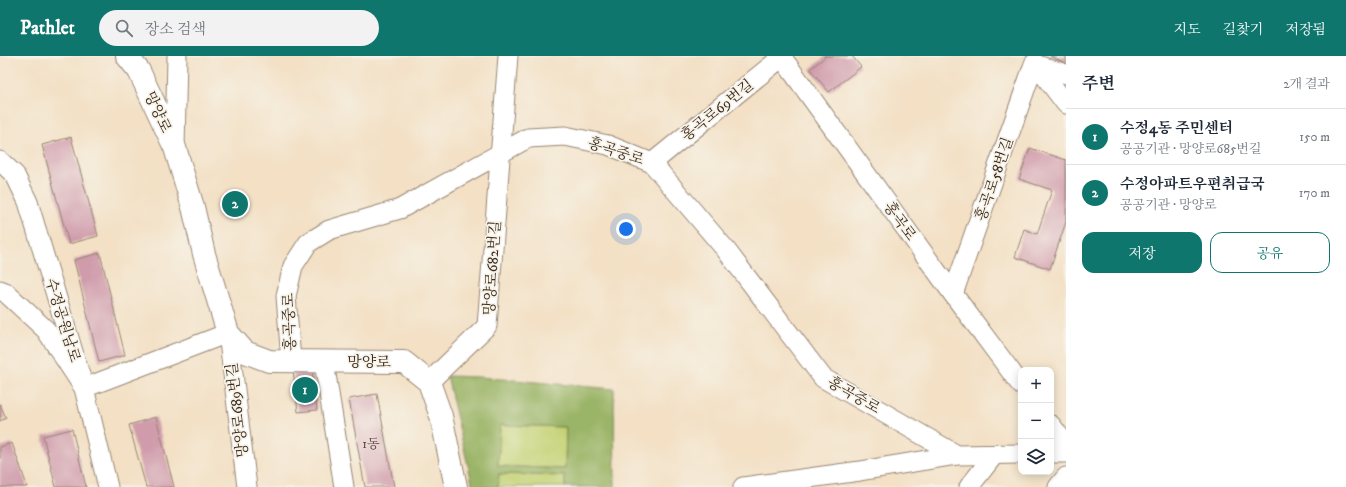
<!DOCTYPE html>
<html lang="ko">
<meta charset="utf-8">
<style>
body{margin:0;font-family:"IM FELL DW Pica","Noto Serif KR",serif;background:#f2f2f3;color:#1f2937}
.controls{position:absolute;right:12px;bottom:12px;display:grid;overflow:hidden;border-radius:8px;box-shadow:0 2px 10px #0003}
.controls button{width:36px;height:36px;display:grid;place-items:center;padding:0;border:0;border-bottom:1px solid #e0e1e3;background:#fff;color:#1f2937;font:20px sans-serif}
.you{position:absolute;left:626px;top:173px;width:14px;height:14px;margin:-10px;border:3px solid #fff;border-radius:50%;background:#1a73e8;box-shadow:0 0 0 6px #1a73e833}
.badge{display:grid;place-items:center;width:26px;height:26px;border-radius:50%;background:#0f766e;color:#fff;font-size:13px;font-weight:700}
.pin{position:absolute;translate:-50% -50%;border:2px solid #fff;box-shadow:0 1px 4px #0006}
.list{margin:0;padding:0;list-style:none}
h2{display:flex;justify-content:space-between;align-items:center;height:52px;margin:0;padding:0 16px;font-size:17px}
h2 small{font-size:13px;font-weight:400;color:#747a83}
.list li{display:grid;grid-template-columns:26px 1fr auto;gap:12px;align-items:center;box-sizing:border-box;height:56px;padding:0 16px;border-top:1px solid #e0e1e3}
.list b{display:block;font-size:15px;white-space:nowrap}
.list p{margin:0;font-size:13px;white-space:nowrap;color:#747a83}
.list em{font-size:13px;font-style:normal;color:#747a83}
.actions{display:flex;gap:8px;padding:12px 16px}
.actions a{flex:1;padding:9px 0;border:1px solid #0f766e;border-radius:12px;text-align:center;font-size:14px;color:#0f766e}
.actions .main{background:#0f766e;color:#fff}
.icon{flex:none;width:22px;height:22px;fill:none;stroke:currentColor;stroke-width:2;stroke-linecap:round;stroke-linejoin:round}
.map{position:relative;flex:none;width:1066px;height:431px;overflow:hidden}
header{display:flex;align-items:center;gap:24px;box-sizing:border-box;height:56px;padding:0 20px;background:#0f766e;color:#fff}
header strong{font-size:19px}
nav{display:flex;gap:22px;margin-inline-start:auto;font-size:14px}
.search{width:280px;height:36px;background:#f2f2f3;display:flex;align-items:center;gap:10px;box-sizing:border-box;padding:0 14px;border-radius:22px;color:#747a83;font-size:15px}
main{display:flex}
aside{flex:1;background:#fff}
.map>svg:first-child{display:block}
</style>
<header>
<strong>Pathlet</strong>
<div class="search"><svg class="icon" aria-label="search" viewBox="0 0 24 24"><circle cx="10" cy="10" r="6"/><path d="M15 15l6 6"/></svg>장소 검색</div>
<nav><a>지도</a><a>길찾기</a><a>저장됨</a></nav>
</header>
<main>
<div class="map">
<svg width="1066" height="431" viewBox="0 0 1066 431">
<rect width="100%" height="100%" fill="#f7f3e8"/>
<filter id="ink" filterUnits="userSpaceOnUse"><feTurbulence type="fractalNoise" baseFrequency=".025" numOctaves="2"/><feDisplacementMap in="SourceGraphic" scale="8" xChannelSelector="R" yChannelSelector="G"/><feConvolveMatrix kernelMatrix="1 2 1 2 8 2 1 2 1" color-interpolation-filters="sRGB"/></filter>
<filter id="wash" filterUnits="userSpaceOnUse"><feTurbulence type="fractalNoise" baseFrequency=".012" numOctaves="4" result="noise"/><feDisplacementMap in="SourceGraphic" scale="16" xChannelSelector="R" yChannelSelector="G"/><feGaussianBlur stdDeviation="0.9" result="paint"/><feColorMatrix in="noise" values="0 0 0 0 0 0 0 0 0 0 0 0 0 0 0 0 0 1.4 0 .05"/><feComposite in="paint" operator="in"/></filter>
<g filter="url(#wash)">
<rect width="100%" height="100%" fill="#f3e0c5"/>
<g fill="#c4d376" stroke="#807e4a">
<polygon points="500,369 566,371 565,413 498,410"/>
<polygon points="498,418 565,420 565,431 498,431"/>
</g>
<path fill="#9bb567" stroke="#6b7042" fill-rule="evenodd" d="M447,320l32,1 135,12 1,98h-50v-11l-66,-2 -1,13h-25zM500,369l66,2 -1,42 -67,-3z"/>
<g id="blocks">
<g fill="#d09cac">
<polygon points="824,0 852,0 861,11 829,36 810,13 825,1"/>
<polygon points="1050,0 1066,0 1066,7"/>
<polygon points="71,81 98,180 69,188 42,89"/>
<polygon points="1030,92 1066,104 1066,166 1050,213 1015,201 1024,173 1037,178 1052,134 1019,123"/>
<polygon points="100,197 125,299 99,306 74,204"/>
<polygon points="312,312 317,354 298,356 293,314"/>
<polygon points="377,338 394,431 365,431 349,343"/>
<polygon points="0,348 6,362 0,365"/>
<polygon points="156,361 174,431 146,431 129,369"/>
<polygon points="72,373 86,431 56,431 43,380"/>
<polygon points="12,387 26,427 27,431 0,431 0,391"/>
</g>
</g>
</g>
<g filter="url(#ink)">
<use href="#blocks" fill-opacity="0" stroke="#978572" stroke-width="1"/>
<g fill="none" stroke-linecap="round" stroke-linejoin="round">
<g stroke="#978572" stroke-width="21">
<g id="minor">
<polyline points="781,0 953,238 1021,329"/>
<polyline points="1035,7 1066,48"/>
<polyline points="175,92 177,0"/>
<polyline points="0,105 15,119 28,146 84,332 108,431"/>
<polyline points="652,107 782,1"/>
<polyline points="0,234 5,236 46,274 84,332 228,277 247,431"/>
<polyline points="953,238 1034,8 1066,18"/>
<polyline points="291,305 286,240 293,210 308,187 329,174 400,153 528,82 565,80 608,89 652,107 726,194 823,322 957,399 1021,398"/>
<polyline points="324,306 344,431"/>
<polyline points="429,326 487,270 508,0"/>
<polyline points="1051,369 1066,389"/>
<polyline points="1051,397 1066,397"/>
<polyline points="743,431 860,415 957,399"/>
<polyline points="969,431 994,399"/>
<polyline points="1058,431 1066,421"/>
</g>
</g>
<g stroke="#978572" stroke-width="24">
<polyline id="major" points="127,0 139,15 175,92 193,151 204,198 228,277 245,296 269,305 404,306 429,326 441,360 456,431"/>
</g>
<use href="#minor" stroke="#fff" stroke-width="19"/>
<use href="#major" stroke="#fff" stroke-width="22"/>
</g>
</g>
<g text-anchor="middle" stroke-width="3.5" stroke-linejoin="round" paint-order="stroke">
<g font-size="13" fill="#604642">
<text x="371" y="392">1동</text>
</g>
<g font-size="15" fill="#3b2a1e" stroke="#f7f3e8">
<text transform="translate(717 54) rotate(-39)" y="5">홍곡로69번길</text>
<text transform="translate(158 56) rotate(65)" y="5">망양로</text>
<text transform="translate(616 95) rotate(18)" y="5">홍곡중로</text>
<text transform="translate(994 123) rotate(-71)" y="5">홍곡로58번길</text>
<text transform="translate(900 165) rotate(54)" y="5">홍곡로</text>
<text transform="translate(492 212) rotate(-86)" y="5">망양로682번길</text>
<text transform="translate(63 264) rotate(73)" y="5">수정공원남로</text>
<text transform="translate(289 266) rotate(-92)" y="5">홍곡중로</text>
<text x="369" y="311">망양로</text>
<text transform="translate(854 339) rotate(30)" y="5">홍곡중로</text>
<text transform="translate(237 354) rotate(-97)" y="5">망양로689번길</text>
</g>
</g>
</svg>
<div class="controls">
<button>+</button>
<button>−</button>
<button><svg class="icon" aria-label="layers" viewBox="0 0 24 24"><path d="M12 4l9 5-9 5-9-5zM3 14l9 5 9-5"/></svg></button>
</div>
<div class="you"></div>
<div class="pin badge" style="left:305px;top:334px">1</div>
<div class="pin badge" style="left:235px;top:148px">2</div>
</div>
<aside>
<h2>주변<small>2개 결과</small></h2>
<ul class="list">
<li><span class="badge">1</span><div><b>수정4동 주민센터</b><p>공공기관 · 망양로685번길</p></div><em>150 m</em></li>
<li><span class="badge">2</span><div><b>수정아파트우편취급국</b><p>공공기관 · 망양로</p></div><em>170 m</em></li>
</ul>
<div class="actions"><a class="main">저장</a><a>공유</a></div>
</aside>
</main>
